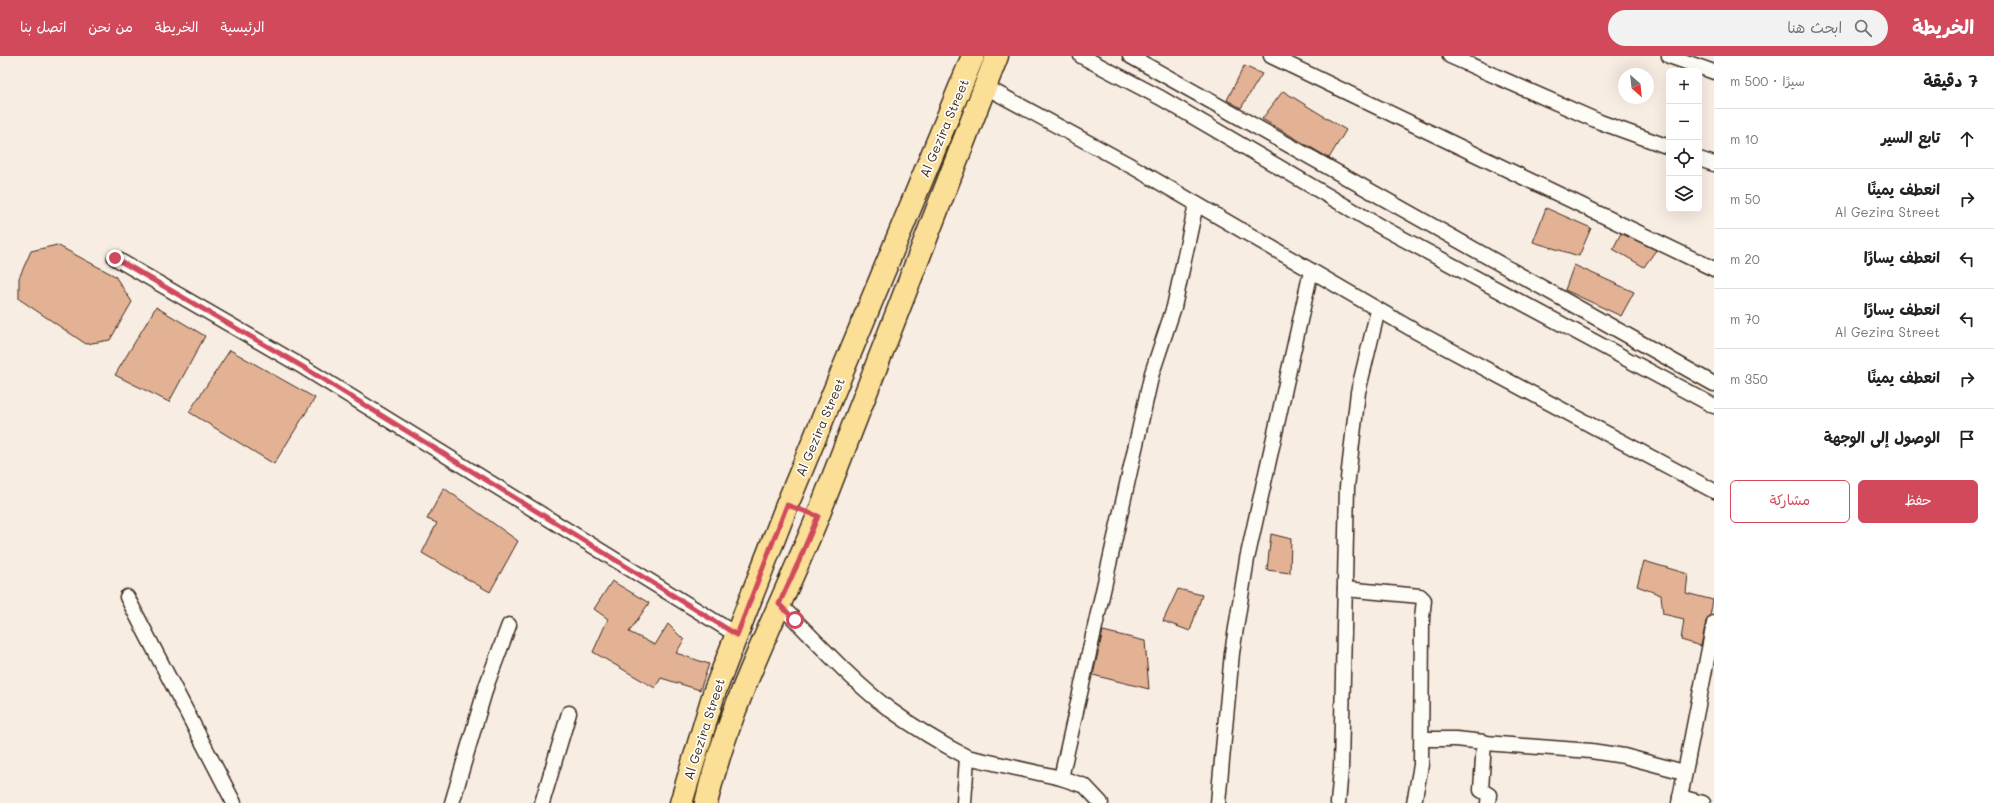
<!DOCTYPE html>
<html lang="ar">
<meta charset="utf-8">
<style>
body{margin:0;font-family:Mali,"Playpen Sans Arabic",sans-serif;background:#f2f2f2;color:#222;direction:rtl}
.controls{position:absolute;right:12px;top:12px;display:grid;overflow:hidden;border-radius:6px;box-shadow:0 4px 16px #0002}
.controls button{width:36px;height:36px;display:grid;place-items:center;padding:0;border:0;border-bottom:1px solid #e0e0e0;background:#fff;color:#222;font:20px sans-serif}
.compass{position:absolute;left:1618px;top:12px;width:36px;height:36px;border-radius:50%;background:#fff;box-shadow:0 4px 16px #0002;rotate:153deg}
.stop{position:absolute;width:12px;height:12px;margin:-9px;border:3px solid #d1495b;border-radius:50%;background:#fff}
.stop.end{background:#d1495b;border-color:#fff;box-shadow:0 1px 4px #0008}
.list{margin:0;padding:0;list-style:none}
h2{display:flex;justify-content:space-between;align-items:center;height:52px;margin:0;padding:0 16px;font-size:17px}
h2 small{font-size:13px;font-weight:400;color:#767676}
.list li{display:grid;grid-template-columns:26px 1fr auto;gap:12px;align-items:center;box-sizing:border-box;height:60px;padding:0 16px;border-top:1px solid #e0e0e0}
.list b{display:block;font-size:15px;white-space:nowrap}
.list p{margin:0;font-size:13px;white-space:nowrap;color:#767676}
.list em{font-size:13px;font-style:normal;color:#767676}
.actions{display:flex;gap:8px;padding:12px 16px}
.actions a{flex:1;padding:9px 0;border:1px solid #d1495b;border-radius:6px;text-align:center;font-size:14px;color:#d1495b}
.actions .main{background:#d1495b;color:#fff}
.icon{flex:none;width:22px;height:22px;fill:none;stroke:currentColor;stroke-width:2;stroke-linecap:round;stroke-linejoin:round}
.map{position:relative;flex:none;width:1714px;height:747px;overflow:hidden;direction:ltr}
header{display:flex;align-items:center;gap:24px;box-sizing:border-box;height:56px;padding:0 20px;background:#d1495b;color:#fff}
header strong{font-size:19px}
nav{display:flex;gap:22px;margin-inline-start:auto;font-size:14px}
.search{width:280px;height:36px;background:#f2f2f2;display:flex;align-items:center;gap:10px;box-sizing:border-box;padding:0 14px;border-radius:22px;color:#767676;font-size:15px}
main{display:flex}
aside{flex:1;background:#fff}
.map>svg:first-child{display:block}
</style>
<header>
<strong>الخريطة</strong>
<div class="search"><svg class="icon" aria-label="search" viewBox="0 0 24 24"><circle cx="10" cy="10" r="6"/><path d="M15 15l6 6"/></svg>ابحث هنا</div>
<nav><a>الرئيسية</a><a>الخريطة</a><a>من نحن</a><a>اتصل بنا</a></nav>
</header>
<main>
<aside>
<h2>7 دقيقة<small>سيرًا · 500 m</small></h2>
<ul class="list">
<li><svg class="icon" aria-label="ahead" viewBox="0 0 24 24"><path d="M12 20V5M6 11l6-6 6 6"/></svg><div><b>تابع السير</b></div><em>10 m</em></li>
<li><svg class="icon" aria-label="right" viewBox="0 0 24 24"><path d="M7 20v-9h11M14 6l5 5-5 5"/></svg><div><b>انعطف يمينًا</b><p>Al Gezira Street</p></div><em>50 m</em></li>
<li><svg class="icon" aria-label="left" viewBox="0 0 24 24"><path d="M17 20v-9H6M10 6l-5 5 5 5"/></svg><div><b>انعطف يسارًا</b></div><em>20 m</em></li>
<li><svg class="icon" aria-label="left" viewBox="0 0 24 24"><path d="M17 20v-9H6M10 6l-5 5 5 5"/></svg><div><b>انعطف يسارًا</b><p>Al Gezira Street</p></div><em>70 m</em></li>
<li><svg class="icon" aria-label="right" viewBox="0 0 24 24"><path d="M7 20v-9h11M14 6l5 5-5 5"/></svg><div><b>انعطف يمينًا</b></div><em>350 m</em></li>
<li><svg class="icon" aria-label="arrive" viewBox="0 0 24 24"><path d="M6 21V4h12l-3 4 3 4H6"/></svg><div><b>الوصول إلى الوجهة</b></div></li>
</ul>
<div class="actions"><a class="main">حفظ</a><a>مشاركة</a></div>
</aside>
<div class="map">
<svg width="1714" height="747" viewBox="0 0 1714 747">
<rect width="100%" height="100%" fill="#f8ede3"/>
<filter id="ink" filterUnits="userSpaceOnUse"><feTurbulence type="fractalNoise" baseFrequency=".025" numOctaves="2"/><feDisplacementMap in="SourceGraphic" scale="8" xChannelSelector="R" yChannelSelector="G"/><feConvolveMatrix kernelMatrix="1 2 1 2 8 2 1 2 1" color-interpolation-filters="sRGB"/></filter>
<g filter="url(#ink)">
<g fill="#e3b295" stroke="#3b2a1e">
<polygon points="1244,10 1262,18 1241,52 1227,44"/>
<polygon points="1283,35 1346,74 1329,102 1262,63"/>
<polygon points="1546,152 1591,172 1579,200 1533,186"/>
<polygon points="1621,177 1656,194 1644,211 1613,193"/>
<polygon points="57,189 115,220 132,246 110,284 86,288 19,243 19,222 31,195"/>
<polygon points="1574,209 1634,236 1621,260 1565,234"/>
<polygon points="156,251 205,280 169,346 115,319"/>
<polygon points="230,294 315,342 274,408 189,356"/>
<polygon points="444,432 518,485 490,536 422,497 437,467 427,463"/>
<polygon points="1271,478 1291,483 1290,517 1267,514"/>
<polygon points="1644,505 1688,518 1686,537 1713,544 1710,560 1706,565 1701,590 1681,584 1684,563 1663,558 1661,539 1637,530"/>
<polygon points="612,525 649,547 629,576 655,589 668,568 684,584 676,597 709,608 700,634 661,622 655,632 593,596 608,563 594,553"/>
<polygon points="1178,533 1202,539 1190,575 1163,565"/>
<polygon points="1103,575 1145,585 1149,633 1093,619"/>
</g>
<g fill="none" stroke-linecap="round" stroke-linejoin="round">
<g stroke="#3b2a1e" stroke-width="17">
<g id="minor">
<polyline points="1081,0 1161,42 1383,172 1714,350"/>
<polyline points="1130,0 1714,328"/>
<polyline points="1271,0 1714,213"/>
<polyline points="1450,0 1600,66 1669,91"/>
<polyline points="1669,0 1714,16"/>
<polyline points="984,30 1133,111 1415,275 1714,435"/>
<polyline points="1699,103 1714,108"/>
<polyline points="115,202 303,311 737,579"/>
<polyline points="1345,533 1420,540 1424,544 1422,562 1421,709 1414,747"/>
<polyline points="127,541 234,747"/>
<path d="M779,548c36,35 70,75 110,105 25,18 51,34 78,48l-3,46"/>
<polyline points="1422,683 1456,683 1484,686 1481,734 1489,739 1488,747"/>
<polyline points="1485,687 1591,695 1624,700 1684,716"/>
<polyline points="967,701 1061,722 1085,730 1101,747"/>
<polyline points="1061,722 1152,317 1174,251 1196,148"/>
<polyline points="1680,741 1703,747"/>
<polyline points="452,747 487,628 509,569"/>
<polyline points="542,747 569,657"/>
<polyline points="1218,747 1232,597 1247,503 1311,215"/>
<polyline points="1338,747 1341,713 1347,431 1358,336 1378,254"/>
<polyline points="1679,747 1714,567"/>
</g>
</g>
<g stroke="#3b2a1e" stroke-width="25">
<g id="primary">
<polyline points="681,747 714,637 787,449 973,0"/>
<path d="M706,747c24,-101 73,-192 112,-287l179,-460"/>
</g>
</g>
<use href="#minor" stroke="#fdfcf7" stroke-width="14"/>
<use href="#primary" stroke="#fbdf96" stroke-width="22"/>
</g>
</g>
<g fill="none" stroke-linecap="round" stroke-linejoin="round" filter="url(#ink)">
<polyline stroke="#d1495b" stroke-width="5" points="115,202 303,311 737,579 787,449 818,460 799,505 779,548 795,564"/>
</g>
<g text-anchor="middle" stroke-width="3.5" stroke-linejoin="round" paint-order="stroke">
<g font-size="13" fill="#3b2a1e" stroke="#fdfcf7">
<text transform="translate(944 72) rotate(-67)" y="5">Al Gezira Street</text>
<text transform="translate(820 371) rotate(-67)" y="5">Al Gezira Street</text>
<text transform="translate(704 673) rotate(-72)" y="5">Al Gezira Street</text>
</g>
</g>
</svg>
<div class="controls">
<button>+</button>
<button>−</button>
<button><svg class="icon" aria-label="locate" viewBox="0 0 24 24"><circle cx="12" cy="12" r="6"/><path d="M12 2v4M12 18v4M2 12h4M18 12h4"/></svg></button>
<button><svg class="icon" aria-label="layers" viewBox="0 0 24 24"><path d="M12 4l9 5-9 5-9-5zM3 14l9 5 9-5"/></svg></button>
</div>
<svg class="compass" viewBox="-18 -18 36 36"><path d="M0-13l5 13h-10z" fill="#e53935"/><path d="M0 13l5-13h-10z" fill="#767676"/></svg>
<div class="stop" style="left:795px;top:564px"></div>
<div class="stop end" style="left:115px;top:202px"></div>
</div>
</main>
